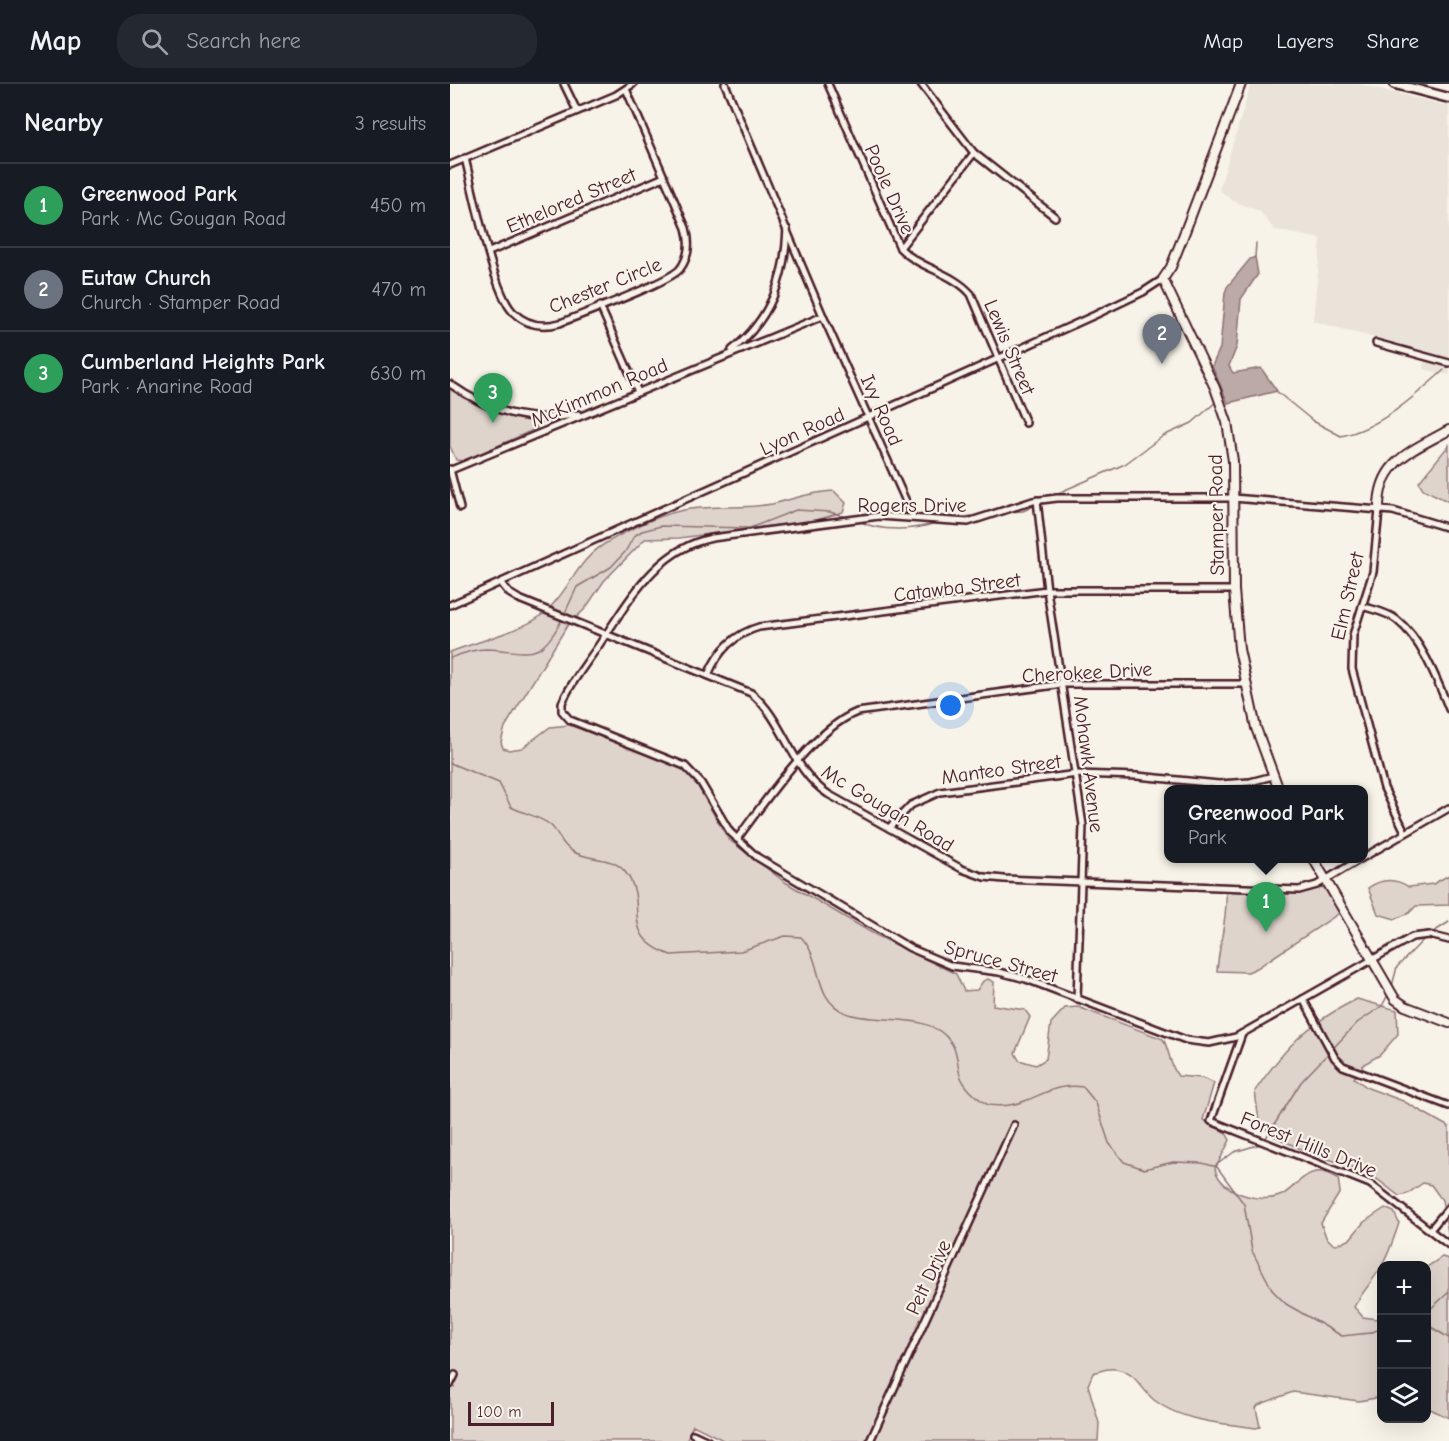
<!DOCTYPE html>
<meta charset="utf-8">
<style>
body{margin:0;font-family:"Comic Neue",sans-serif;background:#242831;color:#f1f3f6}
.controls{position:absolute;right:18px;bottom:18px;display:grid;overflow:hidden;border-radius:12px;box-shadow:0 6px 24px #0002}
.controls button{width:54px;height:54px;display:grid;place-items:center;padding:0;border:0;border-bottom:2px solid #363941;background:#171b24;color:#f1f3f6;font:30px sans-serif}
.scale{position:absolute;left:18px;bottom:15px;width:86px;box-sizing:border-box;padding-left:6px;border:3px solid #4a1f2b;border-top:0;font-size:16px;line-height:21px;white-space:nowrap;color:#4a1f2b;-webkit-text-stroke:4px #f7f3e8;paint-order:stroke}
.you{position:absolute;left:501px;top:622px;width:21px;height:21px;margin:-15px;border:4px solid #fff;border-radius:50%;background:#1a73e8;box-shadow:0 0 0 9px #1a73e833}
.badge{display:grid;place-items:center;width:39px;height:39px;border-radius:50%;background:#db2777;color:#fff;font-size:20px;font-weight:700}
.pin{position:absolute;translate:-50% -50px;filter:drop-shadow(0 2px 3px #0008)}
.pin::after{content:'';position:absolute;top:32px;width:21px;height:18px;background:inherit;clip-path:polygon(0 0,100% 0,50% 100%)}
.popup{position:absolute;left:714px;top:701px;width:204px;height:78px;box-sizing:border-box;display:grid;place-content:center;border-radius:12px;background:#171b24;filter:drop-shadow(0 2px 4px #0005);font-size:20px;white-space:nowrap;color:#9ea1a6}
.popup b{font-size:22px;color:#f1f3f6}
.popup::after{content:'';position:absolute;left:50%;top:100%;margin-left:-12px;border:12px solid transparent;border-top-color:#171b24}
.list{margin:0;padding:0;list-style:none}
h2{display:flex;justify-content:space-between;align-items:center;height:78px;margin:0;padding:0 24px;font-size:26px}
h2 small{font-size:20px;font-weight:400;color:#9ea1a6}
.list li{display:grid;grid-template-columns:39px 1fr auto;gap:18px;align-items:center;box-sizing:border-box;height:84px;padding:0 24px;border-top:2px solid #363941}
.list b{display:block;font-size:22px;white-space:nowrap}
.list p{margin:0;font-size:20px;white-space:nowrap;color:#9ea1a6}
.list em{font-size:20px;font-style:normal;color:#9ea1a6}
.icon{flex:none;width:33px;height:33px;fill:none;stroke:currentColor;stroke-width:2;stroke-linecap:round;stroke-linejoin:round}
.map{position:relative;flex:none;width:999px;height:1357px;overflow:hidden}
header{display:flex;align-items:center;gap:36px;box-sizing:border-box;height:84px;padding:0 30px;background:#171b24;border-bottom:2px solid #363941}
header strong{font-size:28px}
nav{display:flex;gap:33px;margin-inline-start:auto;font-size:21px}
.search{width:420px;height:54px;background:#242831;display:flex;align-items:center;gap:15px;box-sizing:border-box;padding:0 21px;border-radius:24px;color:#9ea1a6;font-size:22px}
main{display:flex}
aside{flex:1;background:#171b24}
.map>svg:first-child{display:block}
</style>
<header>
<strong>Map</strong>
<div class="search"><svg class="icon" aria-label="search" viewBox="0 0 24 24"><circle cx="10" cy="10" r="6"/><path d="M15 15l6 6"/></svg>Search here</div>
<nav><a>Map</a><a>Layers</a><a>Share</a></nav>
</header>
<main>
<aside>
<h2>Nearby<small>3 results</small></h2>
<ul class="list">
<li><span class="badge" style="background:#2e9e5b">1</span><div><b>Greenwood Park</b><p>Park · Mc Gougan Road</p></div><em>450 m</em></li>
<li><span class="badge" style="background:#6b7280">2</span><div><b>Eutaw Church</b><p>Church · Stamper Road</p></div><em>470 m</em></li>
<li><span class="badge" style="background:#2e9e5b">3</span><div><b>Cumberland Heights Park</b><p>Park · Anarine Road</p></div><em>630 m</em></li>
</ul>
</aside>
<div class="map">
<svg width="999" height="1357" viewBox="0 0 999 1357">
<rect width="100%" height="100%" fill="#f7f3e8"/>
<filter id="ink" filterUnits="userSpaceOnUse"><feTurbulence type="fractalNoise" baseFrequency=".0167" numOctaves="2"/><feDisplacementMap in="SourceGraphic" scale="12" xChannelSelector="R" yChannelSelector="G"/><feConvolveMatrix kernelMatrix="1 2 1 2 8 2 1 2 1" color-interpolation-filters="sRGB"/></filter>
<g filter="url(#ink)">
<polygon fill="#eae3da" points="801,0 909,0 999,22 999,291 973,285 976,268 863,237 871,155 825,146 809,127 783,117 769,106"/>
<g fill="#ded4cc" stroke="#947a7c" stroke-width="1.5">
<polygon points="0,300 34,323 85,338 87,344 15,377 6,376 0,362"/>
<polygon points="999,361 999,418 973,405 969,398"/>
<path d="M384,407l12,12 -3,9 -26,8 -138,18 -34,1 -41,42 -19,28 -18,17 -62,101 -4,15 2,6 6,2 13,-2 28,-21 19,-2 106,39 18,14 35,61 57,43 87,51 84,41 8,17 13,-1 6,-9 5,-2 6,3 -1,23 32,5 5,7 -15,36 4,7 17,5 10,-6 5,-36 14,-15 13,-1 85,32c7,12 6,25 15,37l24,2 12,5 -11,37 23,13 4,7 -15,29c6,24 46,36 67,26 11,-6 19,-19 30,-22 10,-3 16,0 26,5l2,14 -19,31 5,14 8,8 15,-5 15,-18 21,-14 9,4 5,11c-5,15 -10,31 -18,44 -8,14 -18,24 -27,40l9,10 14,2 4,-5v83l-22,4 -66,-9 -35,13 -2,3 4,19 -4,1c-33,-5 -74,-6 -102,-28 -12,-10 -18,-26 -34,-30 -10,-3 -18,0 -27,3l-5,12 11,38 -1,18h-373l-32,-16 -7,16h-236v-789c21,-8 74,-23 89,-35 29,-21 36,-56 67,-74 24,-14 55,-30 84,-34 27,-4 55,0 82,-5 24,-5 36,-12 62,-13z"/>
<path d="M999,791v30l-33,1 -7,7 -14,6 -17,-5 -10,-26c14,-10 27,-10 41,-1l24,-3z"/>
<path d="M875,802l16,26 -84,56 -9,4 -31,-1c2,-27 11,-54 9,-80l73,2z"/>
<path d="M907,915l40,11 1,24 -18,21 -16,9 -10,14 14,10 35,13 46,26v111l-7,-38 -11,-15 -8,-2 -16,11 -8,2 -30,-23 -64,-22 -31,-15 -15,-14 -4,-31c31,-45 52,-67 102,-92z"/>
<polygon points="992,1173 999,1175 999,1334 976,1323 977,1183"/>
</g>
<polygon fill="#bcaaa7" stroke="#8e7275" stroke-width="1.5" points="805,173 808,190 791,215 787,262 779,282 783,289 811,284 827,307 778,319 762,282 770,264 775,209 777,203 800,175"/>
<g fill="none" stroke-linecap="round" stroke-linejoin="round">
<g stroke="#8e7275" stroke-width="1.5">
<polyline points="805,173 806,159"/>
<path d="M826,307l37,30 28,15c39,-8 74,-40 103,-66"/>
<polyline points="601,412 675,380 713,352 742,339 767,317"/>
<polyline points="557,428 573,427 586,421"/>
<polyline points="503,434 531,431"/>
<path d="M409,437c20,11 57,10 78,1"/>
<polyline points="114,531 127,503 161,483 175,468 184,452 192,447 211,442 300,444 346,426 380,428 396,433"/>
<path d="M0,574c11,-4 24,-9 36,-9 41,1 53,16 76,-30"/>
<path d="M0,679l49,20 12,24c12,6 27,9 38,17 10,7 11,21 23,27 17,11 40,3 54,22 24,32 -9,62 45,82l70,-4 44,-15 16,1c23,24 11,62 45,76 30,12 81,-3 104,28 8,10 7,23 10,34 5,14 17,23 28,30 43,6 56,-24 95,-18l13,16 13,40 15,19 20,7 29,-7 29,1 15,4 27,37 8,47 21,40 13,13 56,32 28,-3 12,-5"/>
<polyline points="982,849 999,838"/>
<polyline points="942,902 947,883 976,853"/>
<polyline points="814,1057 851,998 907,939 932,922 939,909"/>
<polyline points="765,1082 784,1068 811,1060"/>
<polyline points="976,1229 999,1208"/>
<polyline points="976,1240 999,1254"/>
</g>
<g stroke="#4a1f2b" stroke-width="10">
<g id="street">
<polyline points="114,0 127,27"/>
<polyline points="275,0 373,232 463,433"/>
<path d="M378,0l72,164c20,21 52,24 71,46l55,129"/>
<polyline points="471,0 524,69 605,133"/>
<path d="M15,74c8,32 28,134 48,154 13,13 29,16 47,11 22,-9 108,-40 120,-54 9,-12 10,-27 6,-41l-60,-139"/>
<polyline points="0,81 166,11 183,0"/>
<polyline points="450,164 524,69"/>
<polyline points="39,168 214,93"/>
<polyline points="150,222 188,308"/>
<polyline points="926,259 999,279"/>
<path d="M282,266c39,-31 53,-72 55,-121"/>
<path d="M0,300c40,28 80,40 128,30"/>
<polyline points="0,385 10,424"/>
<polyline points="1,386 373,232"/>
<polyline points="587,416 597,506 633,741 627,915"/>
<polyline points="929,426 923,488 903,551 902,585 934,704 955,748"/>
<path d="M999,444l-56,-17 -160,-13h-176l-24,3 -65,21 -89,-6 -167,22c-56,11 -83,63 -113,107 -13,19 -28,37 -37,58v8l8,9 115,46 16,17 29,49 27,25 153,91 42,18 47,6 27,7 160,61 23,3 27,-6 176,-100 17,-2 20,5"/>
<path d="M51,499l8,10 10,6 232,94c34,27 39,76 77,101l134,75 22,8 20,2 295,11 18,-5 45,-27"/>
<polyline points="0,521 645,231 693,208 713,195"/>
<path d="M912,522c12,4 25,6 35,14 25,20 40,60 52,89"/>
<path d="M258,591c10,-24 26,-41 51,-48l288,-37h187"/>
<polyline points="439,744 461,721 490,708 627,690 687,692 769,700 800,698 823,692"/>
<path d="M287,755c28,-38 77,-110 120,-127l206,-28h182"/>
<polyline points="914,773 999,724"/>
<polyline points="853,915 885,974 893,982 999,1022"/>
<polyline points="792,950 761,1037 920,1100 999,1161"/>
<polyline points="980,1146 999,1123"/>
<polyline points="0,1301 5,1291"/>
<polyline points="243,1350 258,1357"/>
<polyline points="420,1357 564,1041"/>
</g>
</g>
<g stroke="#4a1f2b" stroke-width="12">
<g id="secondary">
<polyline points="791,0 734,150 721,183 713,195 765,304 777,338 783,377 784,506 789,565 806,644 829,706"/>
<path d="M929,426c-1,-49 33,-59 70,-80"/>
<polyline points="863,774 945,915 955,922 999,939"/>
</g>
</g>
<g stroke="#4a1f2b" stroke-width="13">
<polyline id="primary" points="945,0 999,14"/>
</g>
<use href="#street" stroke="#f7f3e8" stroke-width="5"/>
<use href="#secondary" stroke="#f7f3e8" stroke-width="8"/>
<use href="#primary" stroke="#f7f3e8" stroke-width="8"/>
</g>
</g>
<g text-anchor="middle" stroke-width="4.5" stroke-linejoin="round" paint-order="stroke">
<g font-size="20" fill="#4a1f2b" stroke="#f7f3e8">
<text transform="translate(440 105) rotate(66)" y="7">Poole Drive</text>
<text transform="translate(121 116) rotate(-23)" y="7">Ethelored Street</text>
<text transform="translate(155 201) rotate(-22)" y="7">Chester Circle</text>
<text transform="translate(560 263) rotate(67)" y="7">Lewis Street</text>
<text transform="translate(149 308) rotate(-23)" y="7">McKimmon Road</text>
<text transform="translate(432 326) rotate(66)" y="7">Ivy Road</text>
<text transform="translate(352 347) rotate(-24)" y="7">Lyon Road</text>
<text x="462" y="428">Rogers Drive</text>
<text transform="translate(766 431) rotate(-91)" y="7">Stamper Road</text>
<text transform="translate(507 503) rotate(-7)" y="7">Catawba Street</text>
<text transform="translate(897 512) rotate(-77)" y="7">Elm Street</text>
<text transform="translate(637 588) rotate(-3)" y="7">Cherokee Drive</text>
<text transform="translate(639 680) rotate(83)" y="7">Mohawk Avenue</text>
<text transform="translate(551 685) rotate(-8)" y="7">Manteo Street</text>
<text transform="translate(438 724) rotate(31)" y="7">Mc Gougan Road</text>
<text transform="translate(551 877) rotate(15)" y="7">Spruce Street</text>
<text transform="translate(859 1060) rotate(22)" y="7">Forest Hills Drive</text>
<text transform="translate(478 1193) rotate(-65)" y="7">Pelt Drive</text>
</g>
</g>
</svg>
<div class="controls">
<button>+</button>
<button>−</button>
<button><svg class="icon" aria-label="layers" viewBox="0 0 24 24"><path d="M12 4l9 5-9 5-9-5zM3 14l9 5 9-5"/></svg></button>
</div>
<div class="scale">100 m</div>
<div class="you"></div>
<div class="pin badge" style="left:816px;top:848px;background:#2e9e5b">1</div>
<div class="popup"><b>Greenwood Park</b>Park</div>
<div class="pin badge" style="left:712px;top:280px;background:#6b7280">2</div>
<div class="pin badge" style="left:43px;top:339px;background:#2e9e5b">3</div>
</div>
</main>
